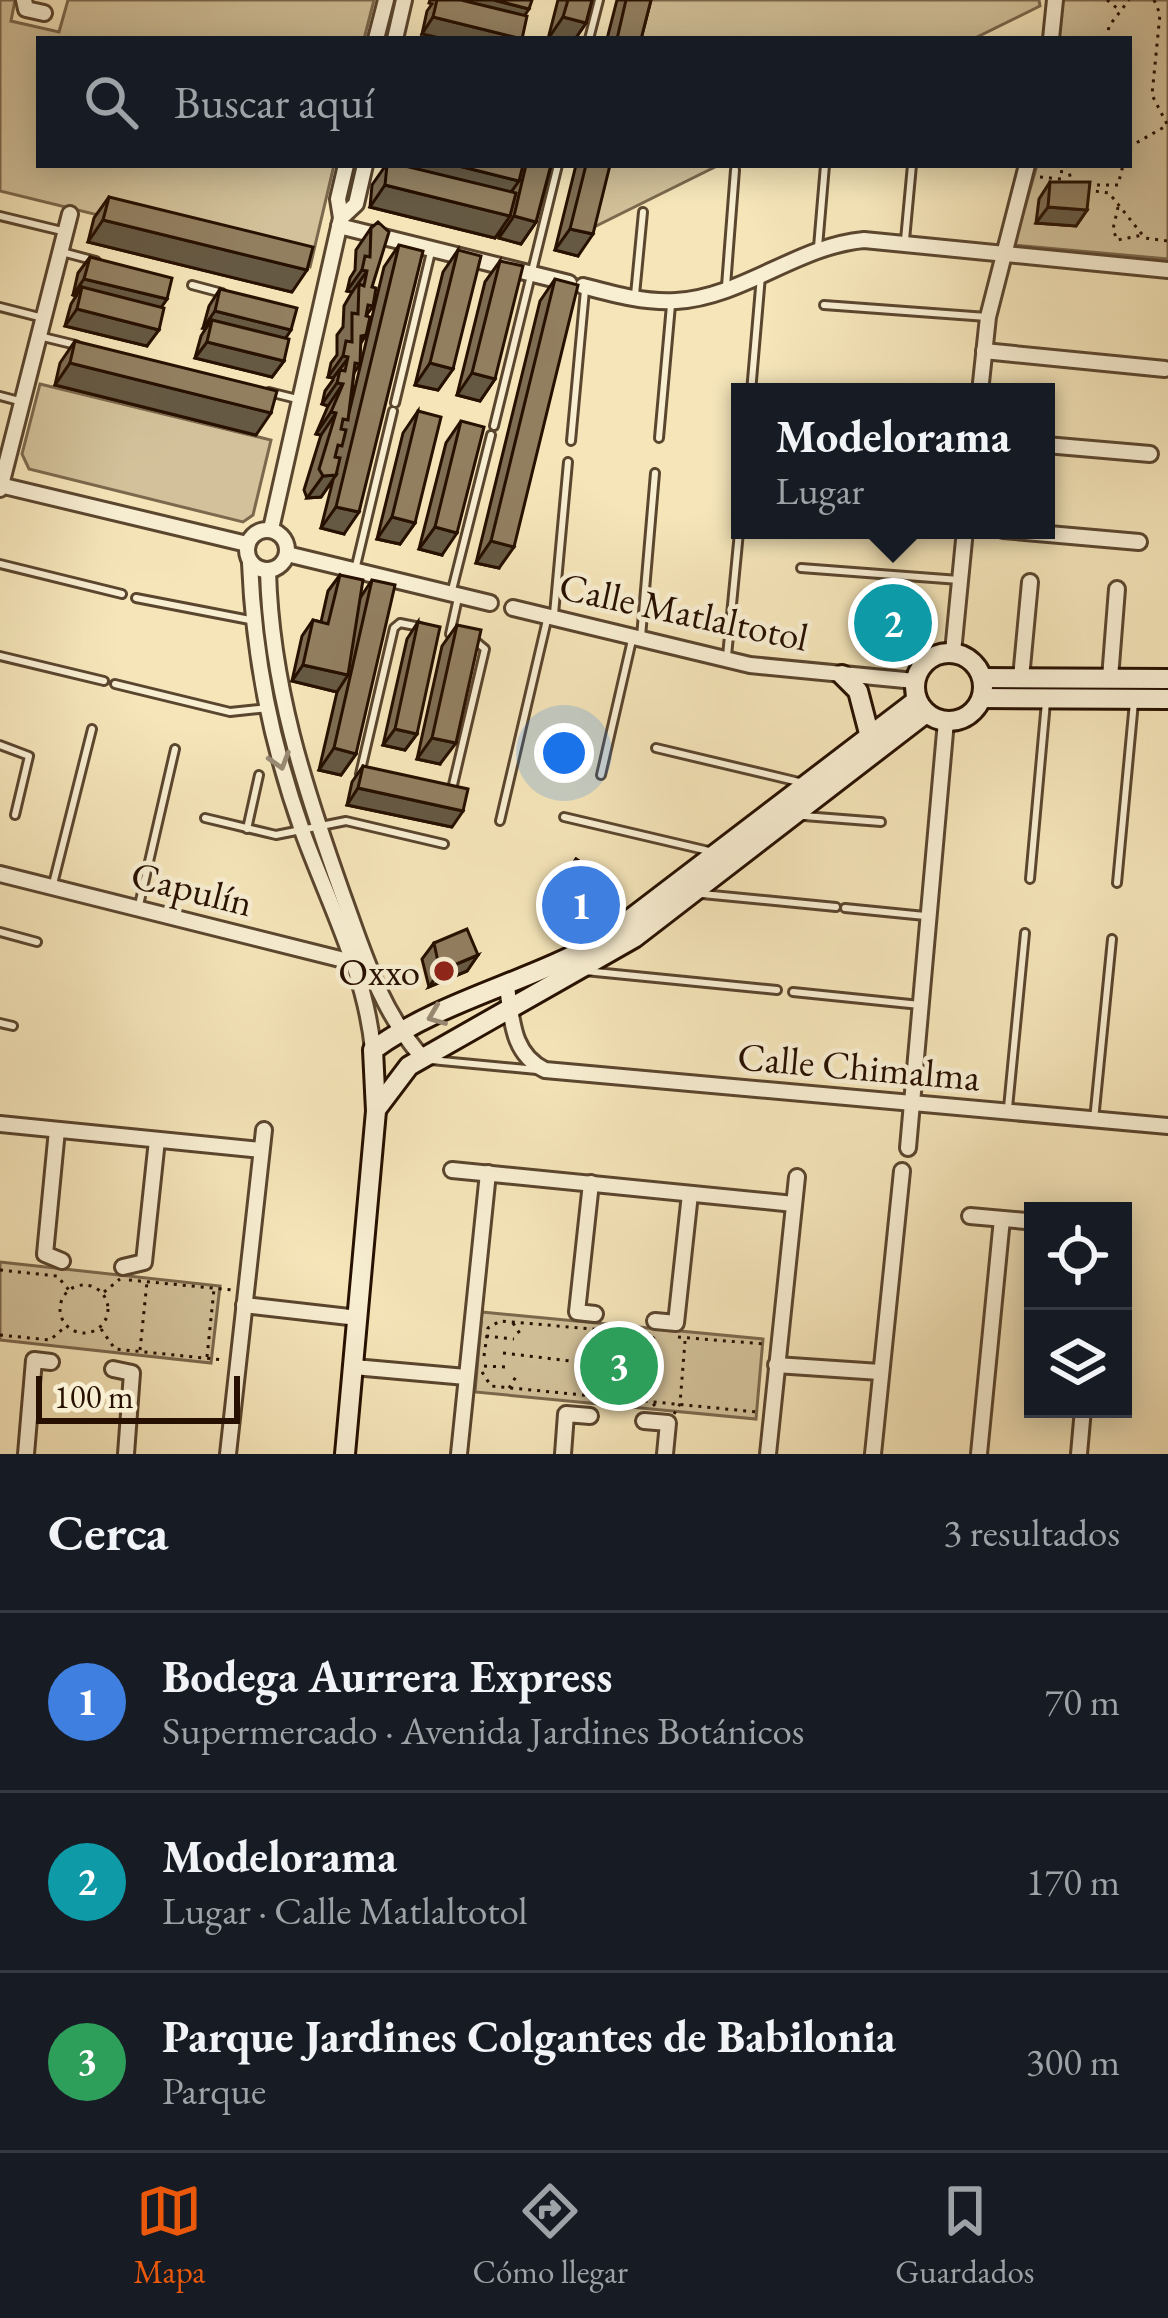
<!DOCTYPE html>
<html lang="es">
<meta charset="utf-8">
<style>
body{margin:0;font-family:"EB Garamond",serif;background:#242831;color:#f1f3f6}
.controls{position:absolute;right:36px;bottom:36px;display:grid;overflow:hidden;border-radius:0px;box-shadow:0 6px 30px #0003}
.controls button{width:108px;height:108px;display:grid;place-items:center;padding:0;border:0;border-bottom:3px solid #363941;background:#171b24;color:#f1f3f6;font:60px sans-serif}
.scale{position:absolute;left:36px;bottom:30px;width:204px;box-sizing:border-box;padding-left:12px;border:6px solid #271000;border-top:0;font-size:33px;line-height:42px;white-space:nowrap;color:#271000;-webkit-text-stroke:9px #f8eed2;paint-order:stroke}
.you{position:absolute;left:564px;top:753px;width:42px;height:42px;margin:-30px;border:9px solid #fff;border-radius:50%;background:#1a73e8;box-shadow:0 0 0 18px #1a73e833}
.badge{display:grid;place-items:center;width:78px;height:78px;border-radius:50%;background:#ea580c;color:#fff;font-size:39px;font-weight:700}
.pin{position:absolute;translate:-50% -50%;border:6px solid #fff;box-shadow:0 3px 12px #0006}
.popup{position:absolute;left:731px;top:383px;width:324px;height:156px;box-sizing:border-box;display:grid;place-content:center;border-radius:0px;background:#171b24;filter:drop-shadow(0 3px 9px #0005);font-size:39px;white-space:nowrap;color:#9ea1a6}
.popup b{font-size:45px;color:#f1f3f6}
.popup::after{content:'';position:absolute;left:50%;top:100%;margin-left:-24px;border:24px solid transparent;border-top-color:#171b24}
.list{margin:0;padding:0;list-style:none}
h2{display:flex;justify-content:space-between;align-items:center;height:156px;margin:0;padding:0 48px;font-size:51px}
h2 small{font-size:39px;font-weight:400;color:#9ea1a6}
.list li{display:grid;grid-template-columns:78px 1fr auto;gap:36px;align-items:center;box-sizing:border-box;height:180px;padding:0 48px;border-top:3px solid #363941}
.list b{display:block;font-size:45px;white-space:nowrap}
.list p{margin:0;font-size:39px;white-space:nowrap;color:#9ea1a6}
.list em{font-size:39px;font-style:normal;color:#9ea1a6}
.icon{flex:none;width:66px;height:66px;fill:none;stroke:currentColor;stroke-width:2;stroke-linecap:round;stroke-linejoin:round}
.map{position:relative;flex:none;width:1168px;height:1454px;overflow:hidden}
.search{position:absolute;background:#171b24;box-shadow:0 6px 30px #0003;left:36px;right:36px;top:36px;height:132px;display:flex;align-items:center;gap:30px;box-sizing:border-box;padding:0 42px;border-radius:0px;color:#9ea1a6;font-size:45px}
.sheet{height:696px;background:#171b24}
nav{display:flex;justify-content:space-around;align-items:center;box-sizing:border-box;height:168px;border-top:3px solid #363941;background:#171b24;font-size:33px;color:#9ea1a6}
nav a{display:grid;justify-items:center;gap:6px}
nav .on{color:#ea580c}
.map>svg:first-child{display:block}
</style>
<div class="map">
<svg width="1168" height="1454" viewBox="0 0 1168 1454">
<rect width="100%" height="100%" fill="#f5e5b9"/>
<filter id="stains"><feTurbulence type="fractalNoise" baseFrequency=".00167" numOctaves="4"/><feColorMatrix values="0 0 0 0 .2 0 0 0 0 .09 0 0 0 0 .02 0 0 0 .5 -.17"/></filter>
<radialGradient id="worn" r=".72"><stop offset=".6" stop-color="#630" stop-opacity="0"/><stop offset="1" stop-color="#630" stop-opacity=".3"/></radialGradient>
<g fill="#d2c19a" stroke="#7c684d" stroke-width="3">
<polygon points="0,0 15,0 11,21 59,32 68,0 374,0 364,39 39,39 39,165 334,165 310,267 0,191"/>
<polygon points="646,0 1039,0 1040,6 973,39 637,39"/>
<polygon points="1062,0 1168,0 1168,259 1014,245 1037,165 1129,165 1129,39 1059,39"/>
<polygon points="607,165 719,165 592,228"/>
<polygon points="40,384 271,440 253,515 243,522 29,469 22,454"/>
<polygon points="0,1262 220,1286 211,1363 0,1340"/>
<polygon points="482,1312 763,1339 756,1419 475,1392"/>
</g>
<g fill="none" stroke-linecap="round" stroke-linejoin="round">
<g stroke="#5a452e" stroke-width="12">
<g id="lane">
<polyline points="589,39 599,0"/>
<polyline points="0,216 62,231"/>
<polyline points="905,240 912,165"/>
<polyline points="818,247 825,165"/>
<polyline points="62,252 96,261"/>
<polyline points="192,285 222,293"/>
<polyline points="726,286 735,170"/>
<polyline points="635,295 643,212"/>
<polyline points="824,305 987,317"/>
<polyline points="0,307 43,318"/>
<polyline points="43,337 76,345"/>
<polyline points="816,391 824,392"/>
<polyline points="269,392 297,399"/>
<polyline points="751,392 761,276"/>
<polyline points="0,396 19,401"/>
<polyline points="395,403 431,252"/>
<polyline points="494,426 558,165"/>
<polyline points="659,438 671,305"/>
<polyline points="571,441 585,290"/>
<polyline points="0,564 122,594"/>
<polyline points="801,568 959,580"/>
<polyline points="355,570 393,411"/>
<polyline points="452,590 491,435"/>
<polyline points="136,598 255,621"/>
<polyline points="554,614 568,462"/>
<polyline points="450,634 458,598"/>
<polyline points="641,637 655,473"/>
<polyline points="0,656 104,681"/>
<polyline points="727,656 740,522"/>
<polyline points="115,684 230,712 269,708"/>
<polyline points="0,745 29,756 15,815"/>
<polyline points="656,748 799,782"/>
<polyline points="360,774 394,628 400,623 420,627"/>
<polyline points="601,775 632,640"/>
<polyline points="452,789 485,649 474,640"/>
<polyline points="804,816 881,822"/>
<polyline points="564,817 713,852"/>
<polyline points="205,818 276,835 346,821 444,844"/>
<polyline points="500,821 547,620"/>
<polyline points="247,829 259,775"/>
<polyline points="1030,879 1046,702"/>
<polyline points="1117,883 1134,702"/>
<polyline points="53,884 92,729"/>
<polyline points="702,894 836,907"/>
<polyline points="139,905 175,749"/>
<polyline points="845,908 925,916"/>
<polyline points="0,932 37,942"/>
<polyline points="585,971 777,990"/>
<polyline points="793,992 920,1005"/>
<polyline points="0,1023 13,1026"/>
<polyline points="431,1060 537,1070"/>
<polyline points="1008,1108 1025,933"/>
<polyline points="1094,1120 1112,939"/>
</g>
</g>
<g stroke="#5a452e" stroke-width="20">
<g id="street">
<polyline points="24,0 26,9 44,13"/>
<polyline points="376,39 386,0"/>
<polyline points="395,39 404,0"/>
<polyline points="1051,39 1055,0"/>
<polyline points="341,218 356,204 365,165"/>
<polyline points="339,226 569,283"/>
<path d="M583,286c30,8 62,17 93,15 67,-4 121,-55 188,-61l304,30"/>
<polyline points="984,351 1165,369"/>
<polyline points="980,392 988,317 1027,165"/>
<polyline points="1046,445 1150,454"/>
<polyline points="0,485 247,544"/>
<polyline points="0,489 70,214"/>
<polyline points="271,529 341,218 338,199 346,165"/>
<circle cx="267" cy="550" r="20"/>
<polyline points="1003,530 1139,542"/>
<polyline points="287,554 490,603"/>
<path d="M250,563c4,95 21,180 53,270 26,71 63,141 70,217"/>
<path d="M268,571c3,114 36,215 74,322 21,58 38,117 80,164"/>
<polyline points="513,608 750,665 915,681"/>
<polyline points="953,652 965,530"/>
<polyline points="1021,678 1030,582"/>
<polyline points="1110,678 1117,589"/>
<polyline points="0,874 356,963"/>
<path d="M507,987c5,33 5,67 38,83l623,56"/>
<polyline points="0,1124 261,1150"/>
<polyline points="57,1130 45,1254 62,1261"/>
<polyline points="908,1148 946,721"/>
<polyline points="452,1170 794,1204"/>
<polyline points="591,1183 577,1312 595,1314"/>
<polyline points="970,1216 1026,1221"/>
<polyline points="123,1267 144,1262 157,1140"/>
<polyline points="244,1305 358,1318"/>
<polyline points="655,1321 676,1323 690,1194"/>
<polyline points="776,1365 880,1372"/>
<polyline points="354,1367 466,1377"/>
<polyline points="113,1369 132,1373 126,1454"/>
<polyline points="644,1421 668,1423 665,1454"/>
<polyline points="26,1454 34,1360 51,1362"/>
<polyline points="228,1454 264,1130"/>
<polyline points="459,1454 488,1173"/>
<polyline points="563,1454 566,1414 590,1416"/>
<polyline points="768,1454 797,1177"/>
<polyline points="873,1454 902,1171"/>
<polyline points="979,1454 1002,1219"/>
<polyline points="1079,1454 1083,1409"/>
</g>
</g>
<g stroke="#271000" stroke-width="24">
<g id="secondary">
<circle cx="949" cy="687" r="34"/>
<polyline points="842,675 858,691 870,737"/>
<polyline points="983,678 1168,679"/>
<polyline points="982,698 1168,699"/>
<polyline points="378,1107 409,1066 634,938 926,713"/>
<path d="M345,1454l31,-343 -3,-61c68,-50 158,-68 231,-111l313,-239"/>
</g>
</g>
<g stroke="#271000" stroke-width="3" stroke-dasharray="3 6" stroke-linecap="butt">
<polyline points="1107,0 1118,9"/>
<polyline points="1154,0 1160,14 1152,95 1168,126"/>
<polyline points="1107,39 1109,26 1129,0"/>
<polyline points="1129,147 1166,126"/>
<polyline points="1067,165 1072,183"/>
<polyline points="1040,177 1061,179 1062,165"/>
<polyline points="1088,185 1118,185 1123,165"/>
<polyline points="1087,190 1109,193 1145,238 1168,241"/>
<polyline points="1118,207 1113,229 1117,240 1143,235"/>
<polyline points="0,1270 57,1276 69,1290"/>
<polyline points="129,1280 233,1290"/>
<circle cx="84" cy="1309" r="24"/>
<polyline points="104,1292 120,1279"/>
<polyline points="513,1323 522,1337"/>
<polyline points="101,1329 115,1349 224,1360"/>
<polyline points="593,1330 606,1346"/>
<polyline points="0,1335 50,1340 65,1327"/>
<polyline points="486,1336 514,1339"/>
<polyline points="678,1337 764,1344"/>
<circle cx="621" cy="1365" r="23"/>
<polyline points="140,1350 147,1282"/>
<polyline points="638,1350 656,1336"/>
<polyline points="503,1353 596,1364"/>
<polyline points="484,1356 488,1328 500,1321 651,1334"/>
<polyline points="207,1357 214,1289"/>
<polyline points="484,1366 507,1367"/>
<polyline points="482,1372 491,1386 757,1412"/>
<polyline points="637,1382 658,1410"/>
<polyline points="509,1388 517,1375"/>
<polyline points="584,1395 600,1382"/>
<polyline points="674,1414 680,1404 685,1341"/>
</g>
<use href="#lane" stroke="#f8eed2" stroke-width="6"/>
<use href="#street" stroke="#f8eed2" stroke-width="14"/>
<use href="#secondary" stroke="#f8eed2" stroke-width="18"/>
</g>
<g fill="#7e6d53" stroke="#271000" stroke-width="3">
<polygon points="430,0 532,0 422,34 427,11 432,4 429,3"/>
<polygon points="558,0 592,0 586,23 575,39 548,39"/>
<polygon points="617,0 651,0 641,39 607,39"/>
<polygon points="386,165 551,165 536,222 521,244 499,238 501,229 495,238 370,207 372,185"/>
<polygon points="576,165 610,165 578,256 555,250"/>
<polygon points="1050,182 1087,210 1076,226 1036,223 1039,199"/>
<polygon points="109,197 292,292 88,242 94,218"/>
<polygon points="371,228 373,306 366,316 366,335 361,343 354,373 349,413 384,267 399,245 344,534 321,528 333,480 321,497 307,498 304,490 321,435 316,434 328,406 322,404 325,391 333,380 333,378 328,377 331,363 337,355 337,335 343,327 344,306 352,292 347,291 350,278 355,270 356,250"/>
<polygon points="458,250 453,369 438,390 415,385 443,272"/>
<polygon points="90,257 167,299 161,307 147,346 65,326 71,304 76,296 73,295 78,273"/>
<polygon points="500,261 495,379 480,401 457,395 485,282"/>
<polygon points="555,279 499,568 476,563 540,301"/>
<polygon points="220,289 286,338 284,361 272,377 195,358 201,336 206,328 203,328 209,306"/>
<polygon points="75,341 256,435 55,385 60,363"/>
<polygon points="418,411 415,523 400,544 377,539 403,433"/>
<polygon points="461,421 442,555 419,549 446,443"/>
<polygon points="340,575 360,598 372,580 356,754 341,775 319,770 337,692 292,681 302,636 313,620 321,622 328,591"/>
<polygon points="880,605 916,619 898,635 871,633 872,616"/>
<polygon points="418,622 417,734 405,750 383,745 407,639"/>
<polygon points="457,625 440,764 417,759 442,646"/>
<polygon points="363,766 452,827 347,805 352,782"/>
<polygon points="576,859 613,884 585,924 548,899"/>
<polygon points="434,943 478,955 467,971 429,987 422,959"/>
</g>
<g fill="#665943" stroke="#271000" stroke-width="3">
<polygon points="437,0 494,0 529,9 518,25"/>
<polygon points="433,17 522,39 444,39 422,34"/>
<polygon points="563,17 586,23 575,39 548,39"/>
<polygon points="392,165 455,165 519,181 504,202"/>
<polygon points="385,185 510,216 495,238 370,207"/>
<polygon points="1048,207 1087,210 1076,226 1036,223"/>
<polygon points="514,216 536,222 521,244 499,238"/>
<polygon points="103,220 307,270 292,292 88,242"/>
<polygon points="570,229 593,234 578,256 555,250"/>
<polygon points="362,270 367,271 352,292 347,291"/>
<polygon points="84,279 167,299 155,316 82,287 76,296 73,295"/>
<polygon points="77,309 159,330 147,346 65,326"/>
<polygon points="215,311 291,330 280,347 212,320 206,328 203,328"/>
<polygon points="366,335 333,378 328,377 343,356 361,336"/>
<polygon points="207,342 284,361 272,377 195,358"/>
<polygon points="70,363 271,413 256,435 55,385"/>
<polygon points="355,363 360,364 345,386 342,385 328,406 322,404 337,383"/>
<polygon points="430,363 453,369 438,390 415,385"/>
<polygon points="472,373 495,379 480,401 457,395"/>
<polygon points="331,412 336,413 321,435 316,434"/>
<polygon points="336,475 321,497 307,498 323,476"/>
<polygon points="336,507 359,512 344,534 321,528"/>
<polygon points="392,517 415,523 400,544 377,539"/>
<polygon points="435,527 457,533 442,555 419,549"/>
<polygon points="491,541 514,547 499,568 476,563"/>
<polygon points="924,608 916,619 898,635 871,633 879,622"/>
<polygon points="303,665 348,675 337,692 292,681"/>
<polygon points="395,729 417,734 405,750 383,745"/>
<polygon points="432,738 456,743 440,764 417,759"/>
<polygon points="334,748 356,754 341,775 319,770"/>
<polygon points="358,788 463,811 452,827 347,805"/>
<polygon points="478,955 467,971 429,987 440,971"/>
</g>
<g fill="#927f60" stroke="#271000" stroke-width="3">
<polygon points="437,0 461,0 527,16 522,39 433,17"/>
<polygon points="494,0 532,0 529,9"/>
<polygon points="568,0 592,0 586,23 563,17"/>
<polygon points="626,0 651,0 641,39 617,39"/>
<polygon points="387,165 401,165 516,193 510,216 385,185"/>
<polygon points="455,165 523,165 519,181"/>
<polygon points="526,165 551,165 536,222 514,216"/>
<polygon points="586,165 610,165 593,234 570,229"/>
<polygon points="1050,182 1090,182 1087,210 1048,207"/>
<polygon points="109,197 313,247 307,270 103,220"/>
<polygon points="378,222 389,232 372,287 376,288 373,306 368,305 366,316 370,317 366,335 361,336 360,364 355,363 348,420 343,419 341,429 346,430 342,446 338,445 335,457 340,458 336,475 323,476 319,469 336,413 331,412 343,384 337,383 340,370 345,371 348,357 343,356 346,341 352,342 352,313 358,314 359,284 364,286 367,271 362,270 365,256 370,257 371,228"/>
<polygon points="399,245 423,251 359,512 336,507"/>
<polygon points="458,250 481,256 453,369 430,363"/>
<polygon points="90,257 172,278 167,299 84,279"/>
<polygon points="500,261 523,266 495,379 472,373"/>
<polygon points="555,279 578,285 514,547 491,541"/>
<polygon points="82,287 164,308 159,330 77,309"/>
<polygon points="220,289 297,308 291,330 215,311"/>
<polygon points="212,320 289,339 284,361 207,342"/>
<polygon points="75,341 277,391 271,413 70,363"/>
<polygon points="418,411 441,417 415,523 392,517"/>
<polygon points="461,421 484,427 457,533 435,527"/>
<polygon points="340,575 363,580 348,675 303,665 313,620 328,624"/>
<polygon points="372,580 395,585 356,754 334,748"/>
<polygon points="880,605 924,608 905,624 879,622"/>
<polygon points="418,622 440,627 417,734 395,729"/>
<polygon points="457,625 481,630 456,743 432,738"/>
<polygon points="363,766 468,789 463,811 358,788"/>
<polygon points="576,859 613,884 596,908 560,883"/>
<polygon points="467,929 478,955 440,971 434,943"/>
</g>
<defs><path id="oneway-chevron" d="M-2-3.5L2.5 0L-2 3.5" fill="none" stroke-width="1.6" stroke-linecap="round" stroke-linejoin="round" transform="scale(3)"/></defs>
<g stroke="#9a8a74">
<use href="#oneway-chevron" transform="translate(280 761) rotate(73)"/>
<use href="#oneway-chevron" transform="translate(436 1016) rotate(158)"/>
</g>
<circle fill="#8f2418" stroke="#f8eed2" stroke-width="4.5" cx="444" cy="971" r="12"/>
<g text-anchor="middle" stroke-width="9" stroke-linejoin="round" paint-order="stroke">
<g font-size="39" fill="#271000" stroke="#f8eed2">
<text transform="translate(684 611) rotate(12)" y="14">Calle Matlaltotol</text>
<text transform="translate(192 888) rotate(14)" y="14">Capulín</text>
<text transform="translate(859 1066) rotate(5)" y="14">Calle Chimalma</text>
</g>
<g font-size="39" fill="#271000" stroke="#f8eed2" text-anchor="end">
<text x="420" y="985">Oxxo</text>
</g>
</g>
<rect width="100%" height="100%" filter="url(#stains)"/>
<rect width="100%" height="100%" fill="url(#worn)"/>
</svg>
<div class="controls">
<button><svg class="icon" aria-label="locate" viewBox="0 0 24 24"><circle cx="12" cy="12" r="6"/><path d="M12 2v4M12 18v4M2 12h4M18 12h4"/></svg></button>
<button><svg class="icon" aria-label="layers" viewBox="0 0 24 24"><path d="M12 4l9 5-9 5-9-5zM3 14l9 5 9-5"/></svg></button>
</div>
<div class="scale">100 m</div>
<div class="you"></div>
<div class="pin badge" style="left:581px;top:905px;background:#3f7fe0">1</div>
<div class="pin badge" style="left:893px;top:623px;background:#0f9aa8">2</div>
<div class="popup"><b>Modelorama</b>Lugar</div>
<div class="pin badge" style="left:619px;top:1366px;background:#2e9e5b">3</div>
<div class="search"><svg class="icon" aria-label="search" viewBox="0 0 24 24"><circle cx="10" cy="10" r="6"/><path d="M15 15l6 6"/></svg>Buscar aquí</div>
</div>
<section class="sheet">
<h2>Cerca<small>3 resultados</small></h2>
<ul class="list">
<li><span class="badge" style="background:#3f7fe0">1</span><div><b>Bodega Aurrera Express</b><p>Supermercado · Avenida Jardines Botánicos</p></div><em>70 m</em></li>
<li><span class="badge" style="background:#0f9aa8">2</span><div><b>Modelorama</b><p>Lugar · Calle Matlaltotol</p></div><em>170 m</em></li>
<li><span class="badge" style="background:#2e9e5b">3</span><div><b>Parque Jardines Colgantes de Babilonia</b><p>Parque</p></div><em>300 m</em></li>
</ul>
</section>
<nav>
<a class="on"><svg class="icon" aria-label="map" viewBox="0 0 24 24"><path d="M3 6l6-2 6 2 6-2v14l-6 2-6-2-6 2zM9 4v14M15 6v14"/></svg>Mapa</a>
<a><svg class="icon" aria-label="directions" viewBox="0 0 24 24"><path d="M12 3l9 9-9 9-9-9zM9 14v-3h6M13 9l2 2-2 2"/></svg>Cómo llegar</a>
<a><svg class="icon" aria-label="saved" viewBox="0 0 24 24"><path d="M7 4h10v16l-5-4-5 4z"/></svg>Guardados</a>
</nav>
